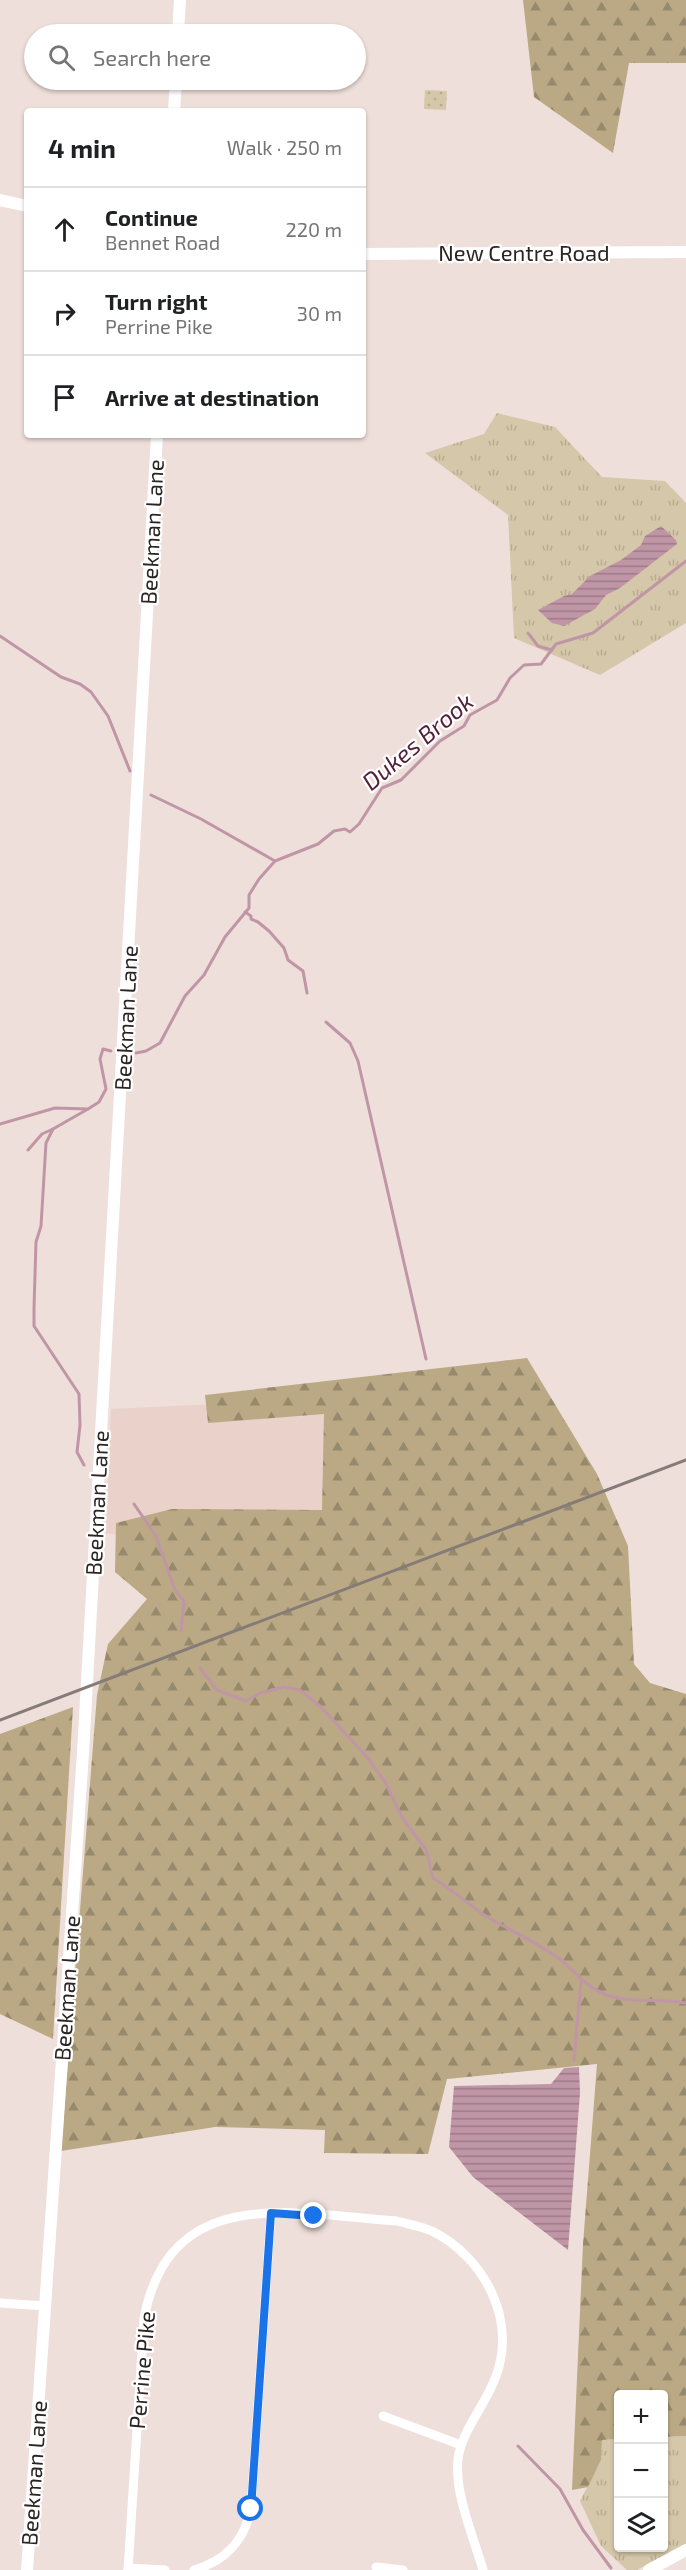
<!DOCTYPE html>
<meta charset="utf-8">
<style>
body{margin:0;font-family:"Exo 2",sans-serif;background:#f6f6f6;color:#202124}
.controls{position:absolute;right:18px;bottom:18px;display:grid;overflow:hidden;border-radius:6px;box-shadow:0 2px 4px #0004}
.controls button{width:54px;height:54px;display:grid;place-items:center;padding:0;border:0;border-bottom:2px solid #e0e0e0;background:#fff;color:#202124;font:30px sans-serif}
.stop{position:absolute;width:18px;height:18px;margin:-14px;border:4px solid #1a73e8;border-radius:50%;background:#fff}
.stop.end{background:#1a73e8;border-color:#fff;box-shadow:0 2px 6px #0008}
.list{margin:0;padding:0;list-style:none}
h2{display:flex;justify-content:space-between;align-items:center;height:78px;margin:0;padding:0 24px;font-size:26px}
h2 small{font-size:20px;font-weight:400;color:#757577}
.list li{display:grid;grid-template-columns:39px 1fr auto;gap:18px;align-items:center;box-sizing:border-box;height:84px;padding:0 24px;border-top:2px solid #e0e0e0}
.list b{display:block;font-size:22px;white-space:nowrap}
.list p{margin:0;font-size:20px;white-space:nowrap;color:#757577}
.list em{font-size:20px;font-style:normal;color:#757577}
.icon{flex:none;width:33px;height:33px;fill:none;stroke:currentColor;stroke-width:2;stroke-linecap:round;stroke-linejoin:round}
.map{position:relative;flex:none;width:686px;height:2570px;overflow:hidden}
.search{position:absolute;background:#fff;box-shadow:0 2px 4px #0004;left:24px;top:24px;width:342px;height:66px;display:flex;align-items:center;gap:15px;box-sizing:border-box;padding:0 21px;border-radius:33px;color:#757577;font-size:22px}
.panel{position:absolute;background:#fff;box-shadow:0 2px 4px #0004;left:24px;top:108px;width:342px;height:330px;border-radius:6px}
.map>svg:first-child{display:block}
</style>
<div class="map">
<svg width="686" height="2570" viewBox="0 0 686 2570">
<defs>
<pattern id="grass-tufts" width="24" height="20" patternUnits="userSpaceOnUse" patternTransform="scale(1.5)"><rect width="24" height="20" fill="#d5c7a9"/><path d="M3 7l-1-3M5 7V3M7 7l1-3M15 17l-1-3M17 17v-4M19 17l1-3" fill="none" stroke="#b7ab91"/></pattern>
<pattern id="forest-firs" width="22" height="20" patternUnits="userSpaceOnUse" patternTransform="scale(1.5)"><rect width="22" height="20" fill="#baa984"/><path d="M5 1l3.5 6h-7zM16 11l3.5 6h-7z" fill="#97896c"/></pattern>
<pattern id="garden-dots" width="8" height="8" patternUnits="userSpaceOnUse" patternTransform="scale(1.5)"><rect width="8" height="8" fill="#d5c7a9"/><path d="M2 2h.1M6 6h.1" fill="none" stroke="#b7ab91" stroke-width="1.8" stroke-linecap="round"/></pattern>
<pattern id="water-rules" width="6" height="5" patternUnits="userSpaceOnUse" patternTransform="scale(1.5)"><rect width="6" height="5" fill="#c096a7"/><path d="M0 2.5h6" fill="none" stroke="#9c7a88"/></pattern>
</defs>
<rect width="100%" height="100%" fill="#efdfda"/>
<polygon fill="#ead1ca" points="335,1398 337,1525 106,1534 111,1409"/>
<g fill="url(#grass-tufts)">
<polygon points="497,413 555,427 602,477 665,481 686,503 686,623 600,675 514,638 508,515 425,453 484,434"/>
<polygon points="686,2436 686,2544 637,2570 627,2570 601,2546 580,2501 601,2460 602,2440 618,2439 618,2548 664,2548 664,2437"/>
</g>
<g fill="url(#forest-firs)">
<polygon points="523,0 686,0 686,63 629,63 613,153 534,97"/>
<polygon points="527,1358 597,1474 628,1546 634,1664 650,1683 686,1694 686,2436 664,2437 664,2394 618,2394 618,2439 602,2440 601,2460 588,2487 572,2490 583,2244 597,2064 447,2079 428,2154 324,2153 325,2130 215,2127 61,2151 97,1695 108,1644 147,1599 115,1572 116,1523 172,1509 322,1510 324,1414 208,1423 205,1395"/>
<polygon points="73,1707 53,2039 0,2014 0,1734"/>
</g>
<polygon fill="url(#garden-dots)" points="425,90 447,91 446,110 424,109"/>
<g fill="url(#water-rules)">
<polygon points="661,526 676,540 677,544 620,588 606,595 595,609 564,626 552,623 538,610 564,596 572,594 590,576 621,560 641,545 645,536"/>
<polygon points="579,2067 580,2093 568,2250 473,2177 449,2147 454,2086 551,2084 564,2068"/>
</g>
<g fill="none" stroke-linecap="round" stroke-linejoin="round">
<g stroke="#c096a7" stroke-width="3">
<polyline points="528,633 538,646 552,650"/>
<polyline points="0,636 61,677 80,684 91,692 108,716 130,771"/>
<polyline points="151,795 201,819 275,861"/>
<polyline points="245,912 251,916 251,919 258,922 269,931 284,948 288,960 303,971 307,993"/>
<polyline points="326,1022 350,1043 358,1061 426,1359"/>
<polyline points="136,1053 146,1051 160,1043 185,996 204,975 225,937 249,908 249,895 259,879 275,861 318,844 334,831 345,829 350,832 359,824 382,788 401,780 440,741 464,726 470,715 497,700 510,678 524,665 541,664 556,644 593,633 686,561"/>
<polyline points="0,1124 55,1108 88,1109 99,1102 106,1089 100,1059 103,1049 111,1051"/>
<polyline points="28,1150 42,1134 53,1129"/>
<polyline points="84,1465 77,1452 80,1425 79,1394 34,1326 34,1308 36,1242 41,1226 46,1143 53,1129 88,1109"/>
<polyline points="134,1504 156,1536 175,1590 184,1601 181,1631"/>
<path d="M200,1668l17,22 29,11 14,-8 24,-6 16,3 20,16 47,51 18,25 18,37 23,31 7,28c20,12 37,28 56,40 24,14 50,25 72,42 15,12 24,26 43,34 26,11 55,3 82,9"/>
<polyline points="574,2060 581,1981"/>
<polyline points="518,2446 560,2489 583,2530 611,2568"/>
</g>
<g stroke="#fff" stroke-width="9">
<polyline points="0,2303 46,2306"/>
<polyline points="383,2416 461,2445"/>
<polyline points="376,2567 403,2570"/>
<polyline points="128,2568 165,2570"/>
<path d="M128,2570l16,-251c25,-137 150,-105 253,-98 11,3 24,5 35,10 52,26 85,88 64,145 -10,29 -34,53 -38,83 -4,34 16,79 25,111"/>
<path d="M194,2570c32,-9 50,-29 57,-61l20,-296"/>
</g>
<g stroke="#fff" stroke-width="12">
<polyline points="178,34 180,0"/>
<polyline points="174,111 176,80"/>
<polyline points="0,200 27,206"/>
<polyline points="363,254 686,252"/>
<polyline points="27,2570 83,1753 157,435"/>
<polyline points="649,2570 686,2550"/>
</g>
<polyline stroke="#857b77" stroke-width="3" points="0,1720 686,1460"/>
</g>
<g fill="none" stroke-linecap="round" stroke-linejoin="round">
<polyline stroke="#1a73e8" stroke-width="8" points="251,2509 271,2213 314,2216"/>
</g>
<g text-anchor="middle" stroke-width="4.5" stroke-linejoin="round" paint-order="stroke">
<g font-size="22" fill="#2a2422" stroke="#fff">
<text x="524" y="261">New Centre Road</text>
<text transform="translate(152 532) rotate(-87)" y="8">Beekman Lane</text>
<text transform="translate(126 1018) rotate(-87)" y="8">Beekman Lane</text>
<text transform="translate(97 1503) rotate(-87)" y="8">Beekman Lane</text>
<text transform="translate(67 1988) rotate(-86)" y="8">Beekman Lane</text>
<text transform="translate(142 2370) rotate(-85)" y="8">Perrine Pike</text>
<text transform="translate(34 2473) rotate(-86)" y="8">Beekman Lane</text>
</g>
<g font-size="24" font-style="italic" fill="#541f38" stroke="#fff">
<text transform="translate(418 742) rotate(-40)" y="8">Dukes Brook</text>
</g>
</g>
</svg>
<div class="controls">
<button>+</button>
<button>−</button>
<button><svg class="icon" aria-label="layers" viewBox="0 0 24 24"><path d="M12 4l9 5-9 5-9-5zM3 14l9 5 9-5"/></svg></button>
</div>
<div class="stop" style="left:251px;top:2509px"></div>
<div class="stop end" style="left:314px;top:2216px"></div>
<div class="search"><svg class="icon" aria-label="search" viewBox="0 0 24 24"><circle cx="10" cy="10" r="6"/><path d="M15 15l6 6"/></svg>Search here</div>
<section class="panel">
<h2>4 min<small>Walk · 250 m</small></h2>
<ul class="list">
<li><svg class="icon" aria-label="ahead" viewBox="0 0 24 24"><path d="M12 20V5M6 11l6-6 6 6"/></svg><div><b>Continue</b><p>Bennet Road</p></div><em>220 m</em></li>
<li><svg class="icon" aria-label="right" viewBox="0 0 24 24"><path d="M7 20v-9h11M14 6l5 5-5 5"/></svg><div><b>Turn right</b><p>Perrine Pike</p></div><em>30 m</em></li>
<li><svg class="icon" aria-label="arrive" viewBox="0 0 24 24"><path d="M6 21V4h12l-3 4 3 4H6"/></svg><div><b>Arrive at destination</b></div></li>
</ul>
</section>
</div>
